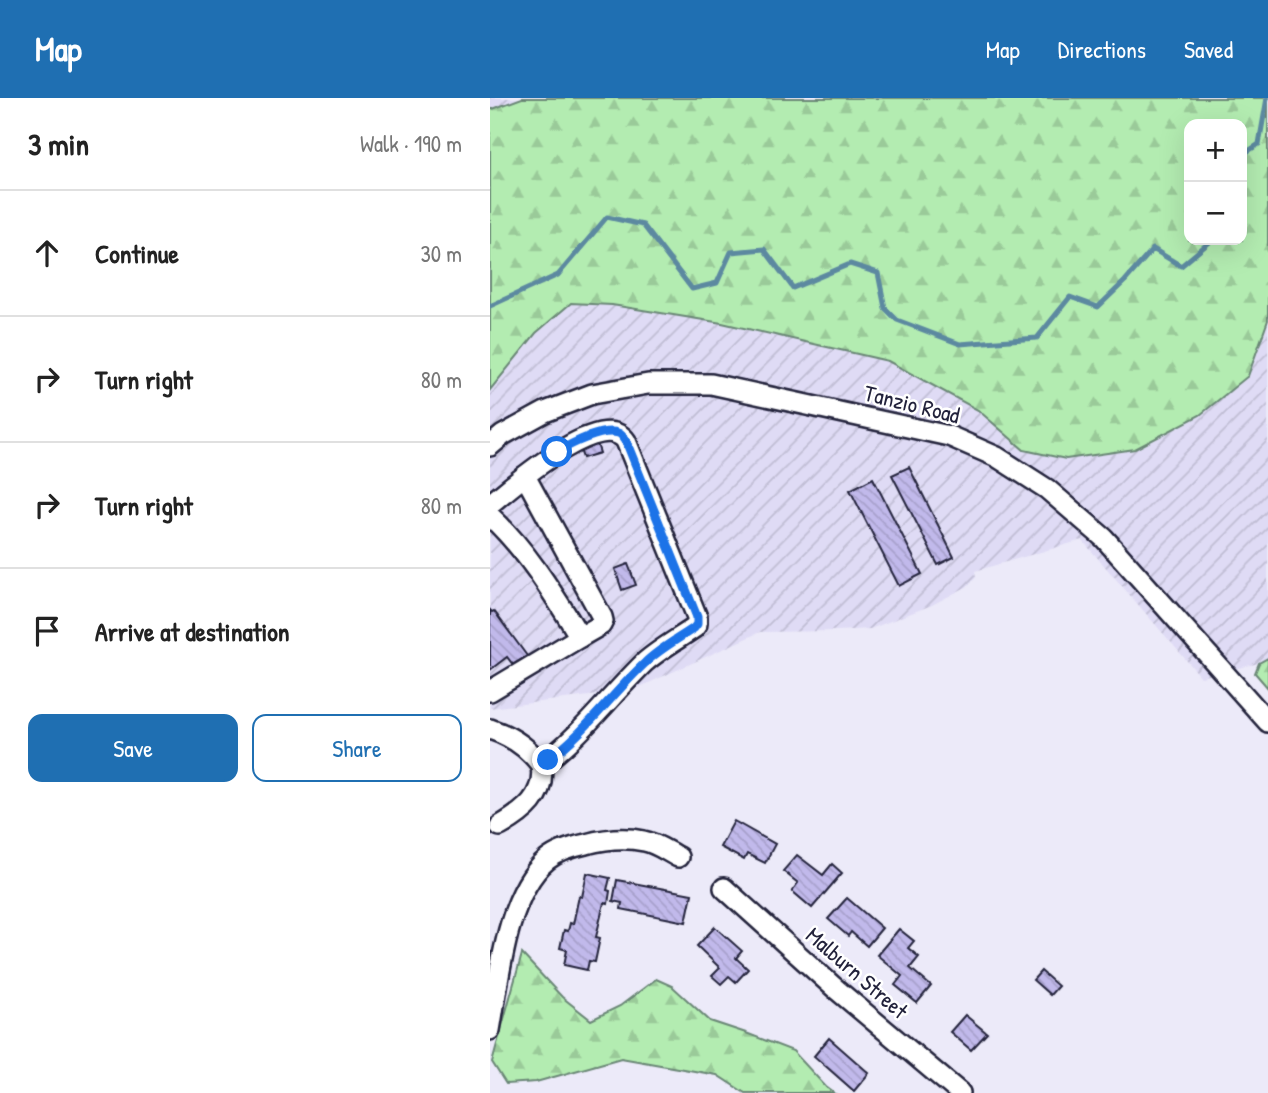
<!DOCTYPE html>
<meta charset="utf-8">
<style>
body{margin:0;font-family:"Patrick Hand",sans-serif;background:#f2f2f2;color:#222}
.controls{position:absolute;right:21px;top:21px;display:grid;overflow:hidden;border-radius:14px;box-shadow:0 7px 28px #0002}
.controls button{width:63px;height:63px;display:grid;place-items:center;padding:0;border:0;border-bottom:2px solid #e0e0e0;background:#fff;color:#222;font:35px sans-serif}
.stop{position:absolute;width:21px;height:21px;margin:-16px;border:5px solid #1a73e8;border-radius:50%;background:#fff}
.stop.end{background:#1a73e8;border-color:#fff;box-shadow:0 2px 7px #0008}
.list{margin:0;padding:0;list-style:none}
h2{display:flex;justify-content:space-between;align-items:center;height:91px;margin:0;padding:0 28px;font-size:30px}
h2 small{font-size:23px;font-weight:400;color:#767676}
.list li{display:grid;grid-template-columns:46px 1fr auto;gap:21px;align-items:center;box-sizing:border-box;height:126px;padding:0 28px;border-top:2px solid #e0e0e0}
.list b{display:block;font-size:26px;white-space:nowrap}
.list em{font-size:23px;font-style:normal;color:#767676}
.actions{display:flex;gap:14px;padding:21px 28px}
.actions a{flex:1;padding:16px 0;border:2px solid #1f6fb2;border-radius:14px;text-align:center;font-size:24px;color:#1f6fb2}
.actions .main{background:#1f6fb2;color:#fff}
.icon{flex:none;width:38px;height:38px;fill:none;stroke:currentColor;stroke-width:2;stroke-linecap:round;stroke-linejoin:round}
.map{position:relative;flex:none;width:778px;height:995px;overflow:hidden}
header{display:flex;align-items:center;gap:42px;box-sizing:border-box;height:98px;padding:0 35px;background:#1f6fb2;color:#fff}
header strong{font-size:33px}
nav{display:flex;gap:38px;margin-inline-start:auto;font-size:24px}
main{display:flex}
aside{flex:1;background:#fff}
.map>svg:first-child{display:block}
</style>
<header>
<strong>Map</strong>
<nav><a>Map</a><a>Directions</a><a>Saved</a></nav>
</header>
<main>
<aside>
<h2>3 min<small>Walk · 190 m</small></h2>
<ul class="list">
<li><svg class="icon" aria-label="ahead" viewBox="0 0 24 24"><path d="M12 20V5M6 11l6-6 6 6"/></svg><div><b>Continue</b></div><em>30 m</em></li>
<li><svg class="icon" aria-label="right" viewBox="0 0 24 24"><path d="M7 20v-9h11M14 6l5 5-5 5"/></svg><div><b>Turn right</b></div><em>80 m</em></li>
<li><svg class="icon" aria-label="right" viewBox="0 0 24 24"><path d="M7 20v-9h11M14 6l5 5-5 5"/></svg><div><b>Turn right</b></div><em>80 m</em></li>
<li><svg class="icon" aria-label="arrive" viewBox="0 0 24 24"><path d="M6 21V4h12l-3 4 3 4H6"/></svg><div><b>Arrive at destination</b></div></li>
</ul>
<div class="actions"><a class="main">Save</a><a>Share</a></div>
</aside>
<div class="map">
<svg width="778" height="995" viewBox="0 0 778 995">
<defs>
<pattern id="industrial-furrows" width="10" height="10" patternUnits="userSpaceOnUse" patternTransform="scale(1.75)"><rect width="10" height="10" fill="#dfdbf5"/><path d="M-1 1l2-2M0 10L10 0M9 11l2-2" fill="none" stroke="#bfbcd3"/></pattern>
<pattern id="forest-firs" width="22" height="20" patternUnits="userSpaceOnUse" patternTransform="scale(1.75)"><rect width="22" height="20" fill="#b3ecb1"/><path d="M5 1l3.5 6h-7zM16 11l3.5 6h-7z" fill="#9aca99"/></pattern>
<pattern id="building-back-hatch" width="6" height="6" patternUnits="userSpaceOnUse" patternTransform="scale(1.75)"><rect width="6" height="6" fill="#c1b9eb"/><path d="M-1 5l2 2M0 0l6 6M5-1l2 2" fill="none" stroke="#a69fca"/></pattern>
</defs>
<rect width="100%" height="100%" fill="#eceaf9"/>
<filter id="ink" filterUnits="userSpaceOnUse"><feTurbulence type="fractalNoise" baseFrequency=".0143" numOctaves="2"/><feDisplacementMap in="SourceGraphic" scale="14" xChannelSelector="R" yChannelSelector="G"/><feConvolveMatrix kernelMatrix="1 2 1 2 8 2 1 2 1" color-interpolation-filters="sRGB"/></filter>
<g filter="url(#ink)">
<g fill="url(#industrial-furrows)">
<polygon points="0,0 32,0 0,12"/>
<polygon points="81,204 122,207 232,225 398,263 488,312 534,352 757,278 778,222 778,560 769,565 711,579 592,442 485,473 486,479 478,488 442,507 380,531 347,533 270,534 141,593 0,610 0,292 46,235"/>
</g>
<g fill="url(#forest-firs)" stroke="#6a8776" stroke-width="2" fill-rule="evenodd">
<path d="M32,0h746v222l-20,56 -48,39 -65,34 -69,10 -42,-9 -46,-40 -90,-49 -166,-38 -110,-18 -41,-2 -35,30 -46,57v-280zM699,26h53v116h-53z"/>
<polygon points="778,560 778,590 765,575 769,565"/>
<polygon points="32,856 72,899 101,922 130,908 166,881 182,888 220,923 256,935 303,953 336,989 344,995 255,995 227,977 131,960 46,984 16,986 2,964"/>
</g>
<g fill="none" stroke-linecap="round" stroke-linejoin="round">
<g stroke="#5c89a0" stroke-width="5">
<polyline points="752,57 769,46 777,0"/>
<polyline points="0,208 68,177 117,119 153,127 202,191 227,185 241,154 274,151 303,190 360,166 388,175 395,210 407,222 470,246 547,240 580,199 608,209 635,183 663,151 691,168 722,142"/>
</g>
</g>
<g fill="url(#building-back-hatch)" stroke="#22223b" stroke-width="2">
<polygon points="106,343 110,355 93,360 89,349"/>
<polygon points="419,369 464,459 448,467 402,377"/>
<polygon points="383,380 432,476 409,488 360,392"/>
<polygon points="138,466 146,487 132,492 125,471"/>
<polygon points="0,512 2,514 4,513 37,558 24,568 17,559 0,572"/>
<polygon points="244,723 285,746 275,765 257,756 254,762 230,749"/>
<polygon points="307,757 333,777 342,766 352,775 322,810 302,793 308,785 293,773"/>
<polygon points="97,775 120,780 117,792 120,793 118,806 114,805 106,839 110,840 105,864 99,863 97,872 74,867 77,852 70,850 74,832 78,833 80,825 83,826 89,798 92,799"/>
<polygon points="127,782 202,796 196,824 131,811 132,805 123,803"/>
<polygon points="357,800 392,830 377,848 361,834 358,838 338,821"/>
<polygon points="225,829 252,853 246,860 258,871 246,884 239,878 231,886 222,878 230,870 207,848"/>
<polygon points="409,831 424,843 418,850 429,859 420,870 441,888 427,905 405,887 412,878 387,857"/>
<polygon points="551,873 568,888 560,897 543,882"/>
<polygon points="475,917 497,935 481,952 460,934"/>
<polygon points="339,940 379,975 364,993 324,958"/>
</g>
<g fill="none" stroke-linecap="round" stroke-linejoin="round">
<g stroke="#22223b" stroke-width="24">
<g id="minor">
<polyline points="0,348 13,337 55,314 102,296 158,286 221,286 459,338 507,359 557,391 614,440 778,624"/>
<polyline points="35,378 112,519 113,523 111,527 90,539"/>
<path d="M0,406c21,-17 112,-98 136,-63l71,176v7l-3,4c-16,11 -34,21 -49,34 -35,34 -64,74 -104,103 5,31 -17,47 -41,61"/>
<path d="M0,418c37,34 64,79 90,121l-90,54"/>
<path d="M0,631c21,7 38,18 51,36"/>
<polyline points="234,790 346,891 470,995"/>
<path d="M0,932c9,-50 16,-136 57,-170 11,-9 25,-13 39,-16 19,-5 39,-7 58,-3 12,2 24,11 34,16"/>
</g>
</g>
<use href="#minor" stroke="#fff" stroke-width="19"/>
</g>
</g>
<g fill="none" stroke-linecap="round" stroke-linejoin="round" filter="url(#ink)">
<path stroke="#1a73e8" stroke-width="9" d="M58,662c37,-27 64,-66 97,-97 14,-14 33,-24 49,-35l3,-4v-7l-71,-176c-3,-3 -4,-7 -8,-8 -16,-5 -47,11 -61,19"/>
</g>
<g text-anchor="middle" stroke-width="5" stroke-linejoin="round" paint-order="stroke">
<g font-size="23" fill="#22223b" stroke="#fff">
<text transform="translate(422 306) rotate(14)" y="8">Tanzio Road</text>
<text transform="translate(367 875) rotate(41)" y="8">Malburn Street</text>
</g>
</g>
</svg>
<div class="controls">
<button>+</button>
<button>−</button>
</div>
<div class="stop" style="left:67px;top:354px"></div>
<div class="stop end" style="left:58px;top:662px"></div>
</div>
</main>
